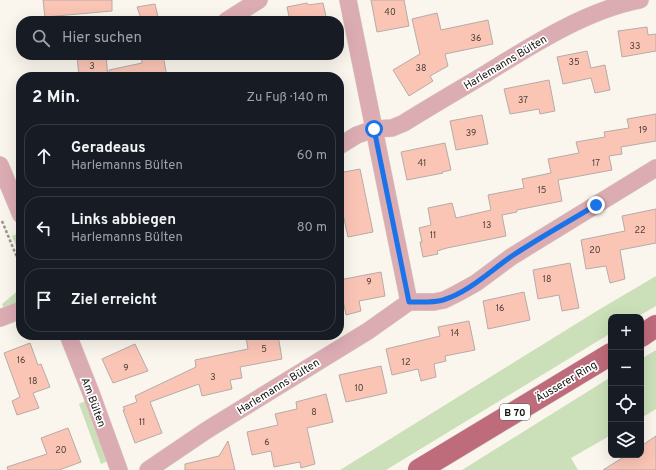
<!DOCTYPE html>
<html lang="de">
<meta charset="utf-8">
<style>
body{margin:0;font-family:Overpass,sans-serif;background:#242831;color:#f1f3f6}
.controls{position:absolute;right:12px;bottom:12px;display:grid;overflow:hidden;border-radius:8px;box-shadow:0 4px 16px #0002}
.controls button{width:36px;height:36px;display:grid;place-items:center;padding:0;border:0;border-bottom:1px solid #363941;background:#171b24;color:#f1f3f6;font:20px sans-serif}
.stop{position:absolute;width:12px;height:12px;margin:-9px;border:3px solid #1a73e8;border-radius:50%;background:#fff}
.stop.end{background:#1a73e8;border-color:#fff;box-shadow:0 1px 4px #0008}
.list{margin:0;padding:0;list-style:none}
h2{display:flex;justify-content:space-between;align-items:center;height:52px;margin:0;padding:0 16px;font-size:17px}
h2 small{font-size:13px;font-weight:400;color:#9ea1a6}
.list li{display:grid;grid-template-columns:26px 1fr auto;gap:12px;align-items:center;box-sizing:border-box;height:64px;margin:0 8px 8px;padding:0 8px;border:1px solid #363941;border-radius:16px}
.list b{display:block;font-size:15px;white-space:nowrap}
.list p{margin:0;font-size:13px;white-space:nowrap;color:#9ea1a6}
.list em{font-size:13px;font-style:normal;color:#9ea1a6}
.icon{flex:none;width:22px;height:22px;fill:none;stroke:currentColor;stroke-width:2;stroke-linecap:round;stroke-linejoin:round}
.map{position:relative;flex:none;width:656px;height:470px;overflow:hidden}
.search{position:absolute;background:#171b24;box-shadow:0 4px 16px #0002;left:16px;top:16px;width:328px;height:44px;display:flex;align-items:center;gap:10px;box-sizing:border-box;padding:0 14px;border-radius:16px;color:#9ea1a6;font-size:15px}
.panel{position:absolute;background:#171b24;box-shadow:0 4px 16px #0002;left:16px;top:72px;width:328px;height:268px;border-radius:16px}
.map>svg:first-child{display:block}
</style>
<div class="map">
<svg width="656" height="470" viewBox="0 0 656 470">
<rect width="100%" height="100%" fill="#fbf6ed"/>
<g fill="#cbe0b9">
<polygon points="21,232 21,258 12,236"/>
<polygon points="18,268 21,275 21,302 4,309 2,304 20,289"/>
<polygon points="656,276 656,306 637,317 611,317 611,333 386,470 340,470 600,309"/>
<polygon points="656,350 656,409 641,418 641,359"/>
<polygon points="611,377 611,435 571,458 578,470 462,470"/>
<polygon points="85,401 108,461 101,464 79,404"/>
</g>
<g fill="#fbc5b6" stroke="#b6aba8">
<polygon points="43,0 112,0 112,11 45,17"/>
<polygon points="371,0 404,0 409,26 377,32"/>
<polygon points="307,3 308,5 323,3 327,21 290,21 287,7"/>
<polygon points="155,4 159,21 142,21 137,7"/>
<polygon points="437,13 441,30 488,20 493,44 445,54 448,66 430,76 433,81 409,96 393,70 420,54 412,19"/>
<polygon points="647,27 648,35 656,34 656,51 622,57 618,31"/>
<polygon points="587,51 591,68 605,65 610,90 595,93 591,78 563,84 557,57"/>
<polygon points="77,55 106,55 108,77 79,77"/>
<polygon points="141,55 163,55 167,77 110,77 109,70 142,63"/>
<polygon points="549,80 555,111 540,114 539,109 510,114 504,89"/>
<polygon points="656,114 656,141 621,147 622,154 609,156 612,170 558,180 562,201 517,210 517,212 502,215 506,236 447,248 437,251 438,254 423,257 420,242 422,242 419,228 431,225 428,208 452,203 456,218 491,210 488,195 524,188 522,179 551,173 548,159 579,153 576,142 605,137 604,132 629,128 627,119"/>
<polygon points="482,115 488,144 456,150 450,121"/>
<polygon points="445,143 451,170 442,172 443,173 407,180 401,152"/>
<polygon points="360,169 373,232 348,237 339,196 339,173"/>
<polygon points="656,209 656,243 620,250 625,279 610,283 606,266 586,269 581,240 625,231 622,216"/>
<polygon points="570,263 579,308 562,311 559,295 538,299 533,270"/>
<polygon points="381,272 385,296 359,301 361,311 346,315 342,295 339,295 339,280"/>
<polygon points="524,292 530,320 488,329 483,301"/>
<polygon points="469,321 475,350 445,356 446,361 434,364 436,377 421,381 418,369 392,375 386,349 440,336 438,327"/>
<polygon points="259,335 278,335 282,359 240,367 242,378 230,380 232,389 202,396 199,384 150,402 162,433 135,443 123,410 125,410 123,407 137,402 135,396 196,367 195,360 248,349 246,338"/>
<polygon points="30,343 38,365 41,364 50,387 33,393 39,408 17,415 12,401 20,397 4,353"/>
<polygon points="135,344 148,371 113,383 102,359"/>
<polygon points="381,366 387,393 346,402 339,375"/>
<polygon points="326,394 333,422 307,428 315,464 301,468 300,462 274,467 271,451 252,455 247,432 278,425 275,414 297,409 296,402"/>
<polygon points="68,428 81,462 59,470 8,470 7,467 47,454 41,438"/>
<polygon points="656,436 656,470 603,470 627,455 641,455 641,446"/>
<polygon points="228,441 235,470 185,470 185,464 219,456"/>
</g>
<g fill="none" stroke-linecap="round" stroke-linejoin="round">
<g stroke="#d6d2c9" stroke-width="18">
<g id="street">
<polyline points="348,0 409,302"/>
<polyline points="226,21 259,0"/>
<path d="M339,146l18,-11 17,-6 18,-1 12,-5c27,-17 55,-33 83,-50 45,-28 100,-63 153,-73"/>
<polyline points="0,165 21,215"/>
<polyline points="0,318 21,310"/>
<polyline points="68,335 91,393 119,470"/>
<polyline points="148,470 207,430 368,331 409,302 434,302 444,300 458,293 476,283 511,257 656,168"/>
</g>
</g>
<g stroke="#d6d2c9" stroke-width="23">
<g id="primary">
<polyline points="641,336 656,326"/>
<polyline points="419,470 611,354"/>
</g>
</g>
<polyline stroke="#99968f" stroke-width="2.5" stroke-dasharray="3 2" stroke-linecap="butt" points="2,221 21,267"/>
<use href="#street" stroke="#dcacb3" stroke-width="17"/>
<use href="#primary" stroke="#be6b7b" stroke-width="22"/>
</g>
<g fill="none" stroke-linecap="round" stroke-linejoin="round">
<path stroke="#1a73e8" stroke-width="5" d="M374,129l35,173c11,0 23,1 34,-2 26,-8 47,-29 69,-44 27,-18 56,-34 84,-51"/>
</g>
<g text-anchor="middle" stroke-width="3.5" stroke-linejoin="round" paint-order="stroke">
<g font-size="9" fill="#4d3f38">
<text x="390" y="15">40</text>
<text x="476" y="41">36</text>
<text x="635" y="49">33</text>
<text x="574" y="65">35</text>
<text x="92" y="69">3</text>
<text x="421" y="71">38</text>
<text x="523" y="103">37</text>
<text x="643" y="133">19</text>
<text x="471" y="136">39</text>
<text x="422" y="166">41</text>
<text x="596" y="166">17</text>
<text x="542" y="193">15</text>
<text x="487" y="228">13</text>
<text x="640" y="233">22</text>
<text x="433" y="238">11</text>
<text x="595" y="253">20</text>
<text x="547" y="282">18</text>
<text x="369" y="285">9</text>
<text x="500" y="311">16</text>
<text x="455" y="336">14</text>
<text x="264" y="352">5</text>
<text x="21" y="363">16</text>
<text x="406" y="365">12</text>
<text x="126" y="371">9</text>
<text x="213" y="380">3</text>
<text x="33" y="384">18</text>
<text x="359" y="391">10</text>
<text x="314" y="415">8</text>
<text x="142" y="425">11</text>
<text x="267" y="445">6</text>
<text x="61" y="453">20</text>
</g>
<rect fill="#fff" stroke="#5a5956" stroke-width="1" x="500" y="404" width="30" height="16" rx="3"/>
<g font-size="10" font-weight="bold" fill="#13120e">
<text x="515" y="416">B 70</text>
</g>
<g font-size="11" fill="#13120e" stroke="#fff">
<text transform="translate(505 62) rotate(-31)" y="4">Harlemanns Bülten</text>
<text transform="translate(566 381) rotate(-31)" y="4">Äusserer Ring</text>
<text transform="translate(278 386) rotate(-32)" y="4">Harlemanns Bülten</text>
<text transform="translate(94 402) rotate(70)" y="4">Am Bülten</text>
</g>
</g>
</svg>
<div class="controls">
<button>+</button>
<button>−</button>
<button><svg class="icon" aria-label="locate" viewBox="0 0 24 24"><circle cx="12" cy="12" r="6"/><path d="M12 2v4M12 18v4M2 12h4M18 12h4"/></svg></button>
<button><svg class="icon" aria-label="layers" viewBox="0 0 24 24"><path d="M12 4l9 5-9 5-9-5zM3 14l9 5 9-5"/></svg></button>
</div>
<div class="stop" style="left:374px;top:129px"></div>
<div class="stop end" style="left:596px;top:205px"></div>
<div class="search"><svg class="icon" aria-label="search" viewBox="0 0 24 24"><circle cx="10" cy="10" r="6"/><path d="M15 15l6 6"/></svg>Hier suchen</div>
<section class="panel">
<h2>2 Min.<small>Zu Fuß · 140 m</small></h2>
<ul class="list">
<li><svg class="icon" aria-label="ahead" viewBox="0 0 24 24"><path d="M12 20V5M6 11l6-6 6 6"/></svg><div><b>Geradeaus</b><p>Harlemanns Bülten</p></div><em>60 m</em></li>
<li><svg class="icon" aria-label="left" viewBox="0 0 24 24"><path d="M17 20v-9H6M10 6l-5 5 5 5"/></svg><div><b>Links abbiegen</b><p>Harlemanns Bülten</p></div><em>80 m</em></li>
<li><svg class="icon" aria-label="arrive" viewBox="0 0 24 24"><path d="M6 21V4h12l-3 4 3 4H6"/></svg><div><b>Ziel erreicht</b></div></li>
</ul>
</section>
</div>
